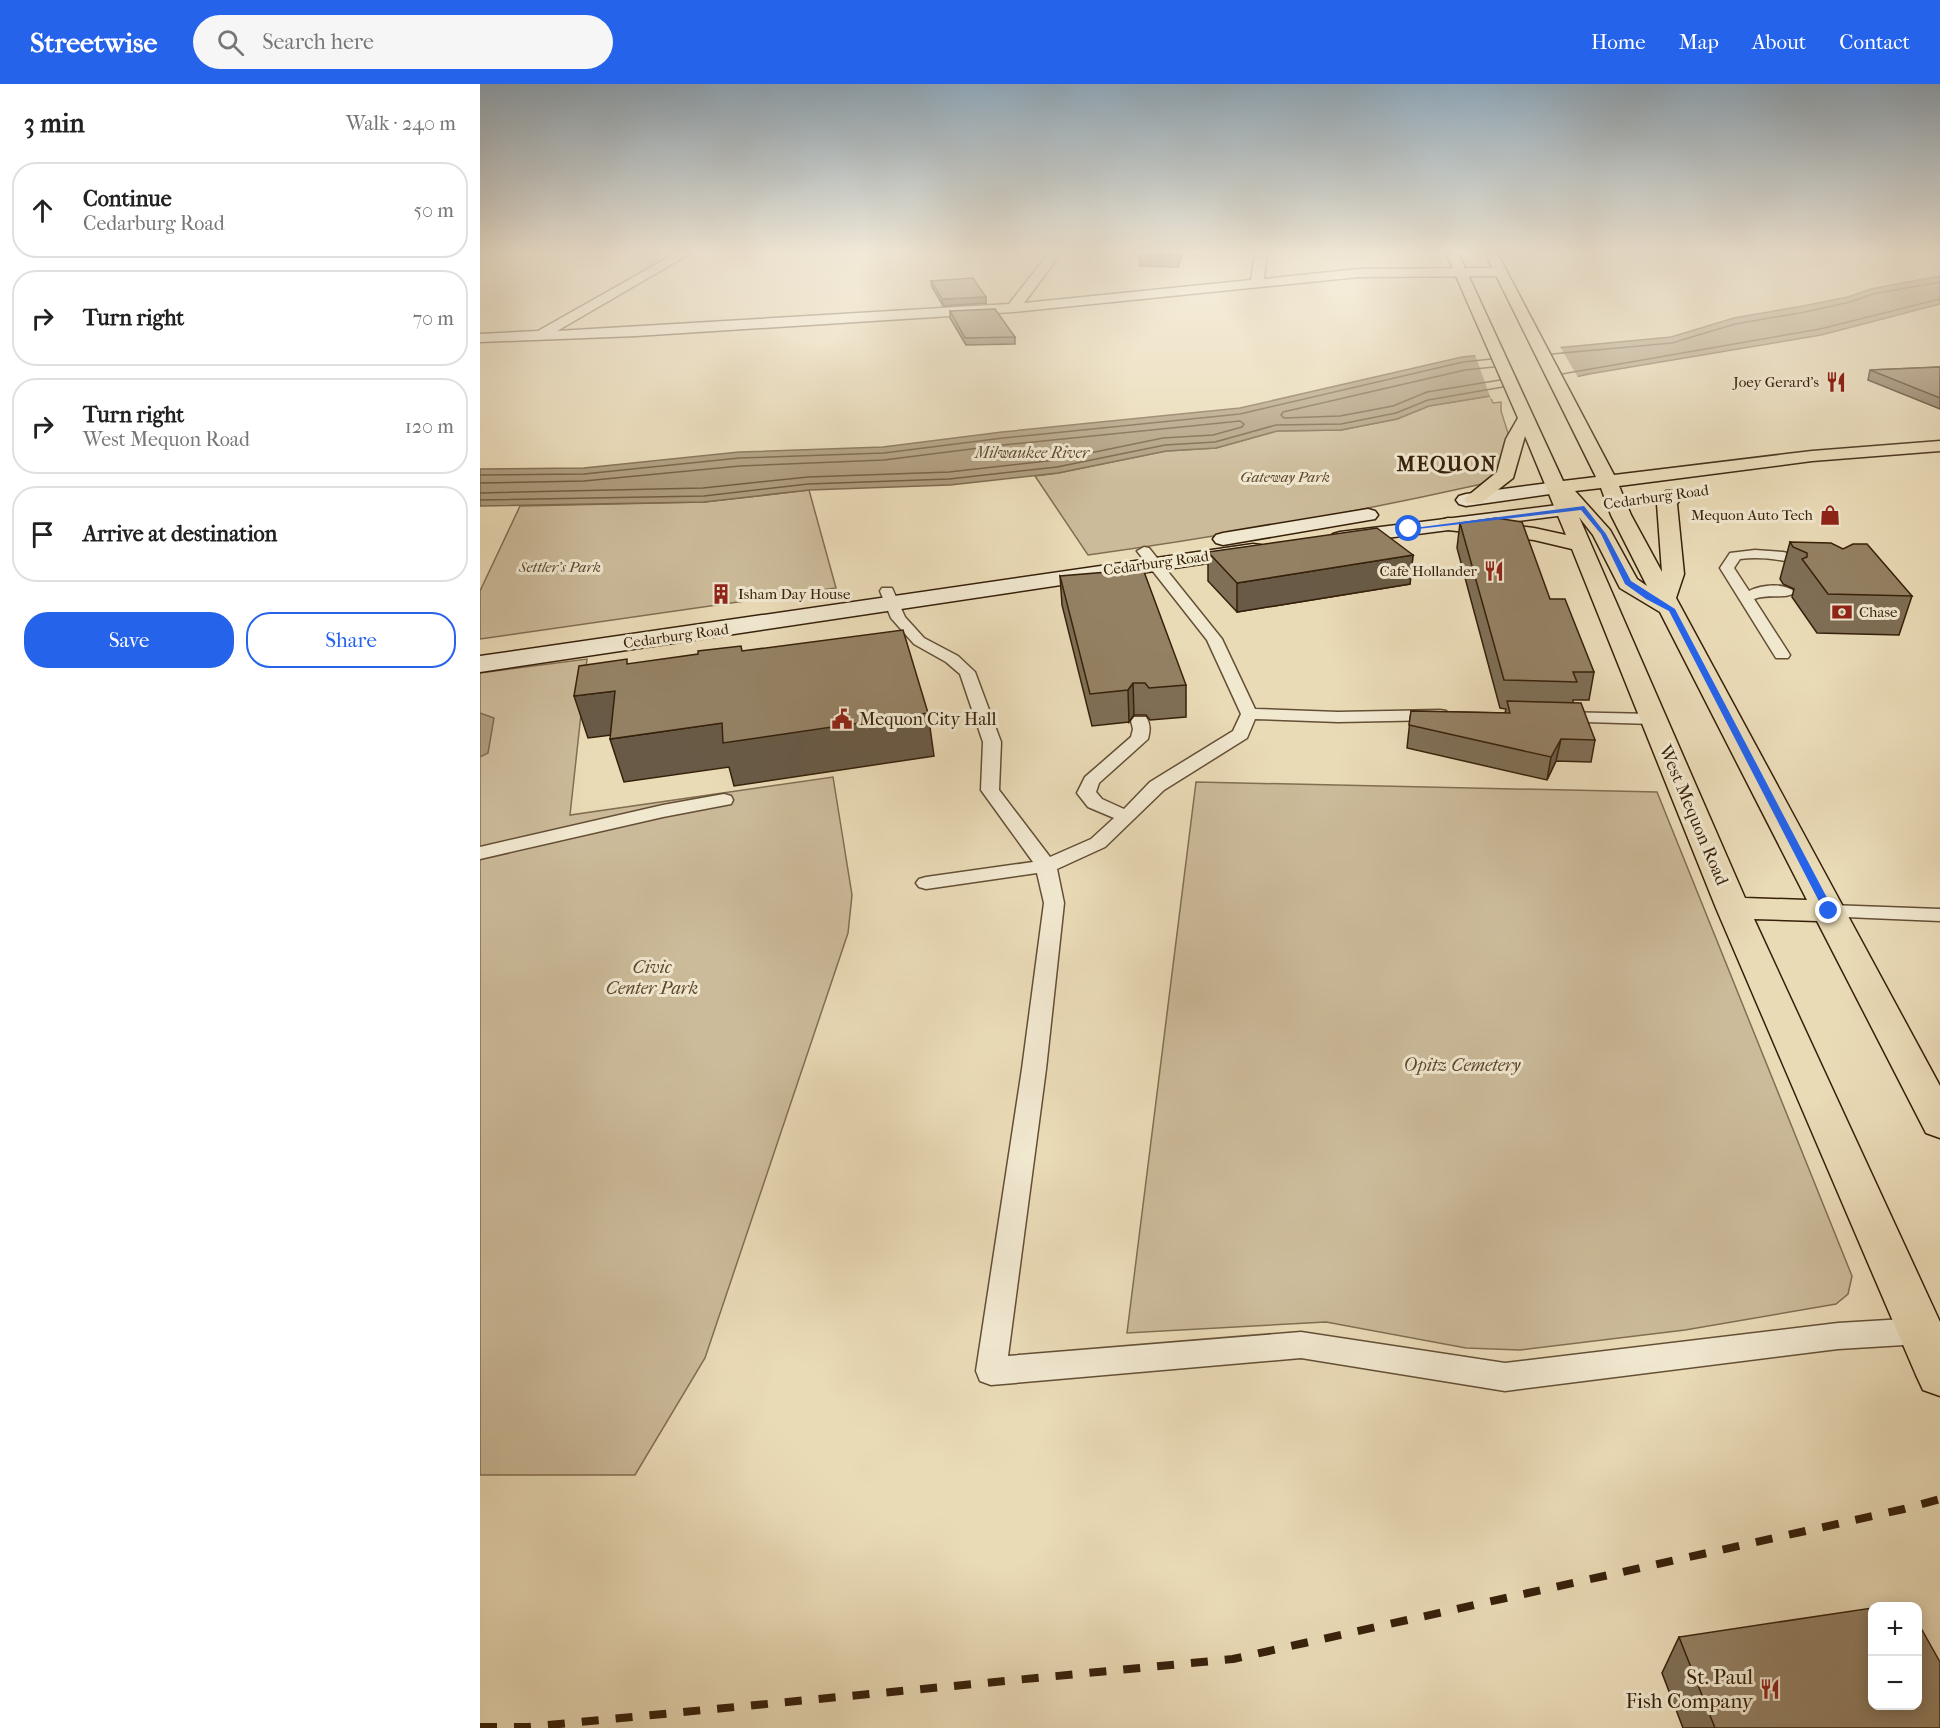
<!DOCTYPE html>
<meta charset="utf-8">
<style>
body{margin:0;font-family:"IM FELL French Canon",serif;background:#f6f6f6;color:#222}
.controls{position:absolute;right:18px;bottom:18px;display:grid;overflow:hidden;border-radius:12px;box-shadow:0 3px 15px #0003}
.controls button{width:54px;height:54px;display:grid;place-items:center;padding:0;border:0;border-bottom:2px solid #e0e0e0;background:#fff;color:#222;font:30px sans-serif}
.stop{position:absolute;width:18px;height:18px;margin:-14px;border:4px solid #2563eb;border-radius:50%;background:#fff}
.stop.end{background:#2563eb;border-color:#fff;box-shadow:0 2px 6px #0008}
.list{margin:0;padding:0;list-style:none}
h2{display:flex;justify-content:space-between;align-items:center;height:78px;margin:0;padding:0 24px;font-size:26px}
h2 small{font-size:20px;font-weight:400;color:#767676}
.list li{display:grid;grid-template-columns:39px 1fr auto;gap:18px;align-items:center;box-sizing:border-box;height:96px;margin:0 12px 12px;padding:0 12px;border:2px solid #e0e0e0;border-radius:24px}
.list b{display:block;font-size:22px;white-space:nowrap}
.list p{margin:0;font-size:20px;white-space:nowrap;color:#767676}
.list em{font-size:20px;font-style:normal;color:#767676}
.actions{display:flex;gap:12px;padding:18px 24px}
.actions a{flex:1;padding:14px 0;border:2px solid #2563eb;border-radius:24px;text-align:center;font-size:21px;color:#2563eb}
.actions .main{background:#2563eb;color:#fff}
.icon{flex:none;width:33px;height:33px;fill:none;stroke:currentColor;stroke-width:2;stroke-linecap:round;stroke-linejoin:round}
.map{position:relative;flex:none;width:1460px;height:1644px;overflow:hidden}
header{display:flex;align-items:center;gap:36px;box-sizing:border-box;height:84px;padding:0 30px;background:#2563eb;color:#fff}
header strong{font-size:28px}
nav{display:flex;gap:33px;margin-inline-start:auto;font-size:21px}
.search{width:420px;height:54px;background:#f6f6f6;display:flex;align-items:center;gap:15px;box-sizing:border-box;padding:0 21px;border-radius:33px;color:#767676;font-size:22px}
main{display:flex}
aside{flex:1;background:#fff}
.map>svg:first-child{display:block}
</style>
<header>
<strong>Streetwise</strong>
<div class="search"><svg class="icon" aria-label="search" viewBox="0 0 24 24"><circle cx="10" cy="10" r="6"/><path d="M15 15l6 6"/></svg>Search here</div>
<nav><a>Home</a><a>Map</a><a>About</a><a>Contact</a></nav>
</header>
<main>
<aside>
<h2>3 min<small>Walk · 240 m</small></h2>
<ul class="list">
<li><svg class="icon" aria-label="ahead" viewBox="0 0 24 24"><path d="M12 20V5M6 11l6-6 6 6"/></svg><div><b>Continue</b><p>Cedarburg Road</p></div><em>50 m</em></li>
<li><svg class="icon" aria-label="right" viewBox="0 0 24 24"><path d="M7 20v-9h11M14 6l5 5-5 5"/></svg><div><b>Turn right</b></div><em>70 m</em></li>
<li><svg class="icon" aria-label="right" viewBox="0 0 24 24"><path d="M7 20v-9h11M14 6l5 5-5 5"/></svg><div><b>Turn right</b><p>West Mequon Road</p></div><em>120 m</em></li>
<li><svg class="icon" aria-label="arrive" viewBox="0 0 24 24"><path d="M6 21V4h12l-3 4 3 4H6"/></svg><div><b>Arrive at destination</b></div></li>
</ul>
<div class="actions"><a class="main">Save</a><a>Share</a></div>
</aside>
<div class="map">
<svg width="1460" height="1644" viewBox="0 0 1460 1644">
<rect width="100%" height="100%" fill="#eadbb7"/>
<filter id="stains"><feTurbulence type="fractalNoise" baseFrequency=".00333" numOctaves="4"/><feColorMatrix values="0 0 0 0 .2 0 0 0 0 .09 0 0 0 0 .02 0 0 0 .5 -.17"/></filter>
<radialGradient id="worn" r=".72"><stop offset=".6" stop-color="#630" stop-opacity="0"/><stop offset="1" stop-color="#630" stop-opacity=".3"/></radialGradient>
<g fill="#ccbb9a" stroke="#826e52" stroke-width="1.5">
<path d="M1010,312l3,7 8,-1v9l7,22 -11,42 -15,9c-130,29 -262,53 -394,71l-53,-79 23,-3 108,-22 50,-3 61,-17 64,-1 56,-11 32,-13z"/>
<polygon points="329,406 356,504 0,555 0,507 40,422 224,418"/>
<polygon points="107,575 90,731 353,693 372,811 368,849 225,1274 155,1391 0,1391 0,589"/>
<polygon points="716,698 1177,708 1372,1192 1368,1210 1356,1220 1205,1246 1040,1266 986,1264 846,1238 647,1249"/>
</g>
<g fill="#ad9b7c" stroke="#7e6a4e" stroke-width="1.5">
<polygon points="1460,192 1460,220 1341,251 1109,290 1010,312 949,322 917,335 861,346 797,347 736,364 686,367 578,389 470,401 329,406 224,418 0,422 0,385 104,384 259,368 403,363 522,348 760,324 982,273 1191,253 1254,234 1323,222 1368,213 1391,205"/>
<polygon points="0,629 14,634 8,669 0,673"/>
</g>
<polygon fill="#eadbb7" points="1079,261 1099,295 1011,315 994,268"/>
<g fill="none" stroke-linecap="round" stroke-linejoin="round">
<g stroke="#725e43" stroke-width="1.5">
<polyline points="1072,270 1192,259 1255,240 1325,228 1370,218 1393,210 1460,198"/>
<polyline points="1014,283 985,286 803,328 801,331 804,334 860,332 913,322 947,308 1020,296"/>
<polyline points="1082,290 1340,245 1460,215"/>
<polyline points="0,391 104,390 259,374 404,369 523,354 760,330 983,278 1011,275"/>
<polyline points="0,399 104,397 260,382 404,376 523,361 760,337 764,340 762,343 733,351 683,354 576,376 469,388 328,393 223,404 0,409"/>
<polyline points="0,416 224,412 328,400 469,395 577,383 685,361 735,358 796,341 861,340 916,329 948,316 1023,303"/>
</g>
<g stroke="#644f35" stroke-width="3">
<g id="service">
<path d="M664,463l5,1 73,91 33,70 83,3 102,-2 6,1 3,4 -3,4 -6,1 -102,2 -83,-3 -8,19 -83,52 -59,57 -48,22 7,34 -18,166 -38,287 293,-24 204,31 333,-40 83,-5 11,4 4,9 -4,9 -11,4 -83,5 -333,42 -204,-33 -310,27 -11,-4 -4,-10 46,-302 22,-166 -7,-30 -111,16 -7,-2 -3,-4 3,-4 7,-2 107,-15 -52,-72 2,-48 -23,-68 -14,-12 -32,-18 -23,-26 -11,-27 2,-3h10l13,29 19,21 34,18 17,16 26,70 -2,48 51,67 41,-18 23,-21 -26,-11 -11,-14 8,-16 46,-40 2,-8 -2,-8 3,-4h12c5,8 4,14 2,22l-49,44 -3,9 6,7 22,10 26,-27 83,-51 8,-17 -34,-74 -70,-89z"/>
<path d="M1275,466l28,2 34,8 2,3 -7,4c-24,-6 -47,-11 -72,-8l-6,9 15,23c12,-6 35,-9 46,1 -8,8 -26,1 -41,7l36,56 -2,3h-12l-56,-90 10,-15z"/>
<polygon points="1078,628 1173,630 1179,631 1182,635 1179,639 1173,640 1072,637 1069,633 1072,629"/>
<polygon points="244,710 251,712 253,716 251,720 183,733 0,775 0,763 183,721"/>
<polygon points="1349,821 1460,825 1460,837 1342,832 1338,827 1342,822"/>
</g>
</g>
<g stroke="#644f35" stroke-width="3">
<polygon id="minor" points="196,169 211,169 77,247 529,220 569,169 581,169 544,219 771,196 775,169 787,169 784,195 879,185 1022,184 1028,188 1022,192 879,193 533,228 156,252 0,258 0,250 58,247"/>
</g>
<g stroke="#37200a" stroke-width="3">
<g id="secondary">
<polygon points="1077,398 1084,400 1087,404 1084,408 986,422 979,420 976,416 979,412 986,410"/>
<polygon points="1086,420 1093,422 1096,426 1093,430 860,460 853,458 850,454 853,450 860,448"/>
<polygon points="888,425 895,427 898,431 895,435 743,461 736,459 733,455 736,451 743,449"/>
<polygon points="773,460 781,461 784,466 781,471 0,588 0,572"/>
</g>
</g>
<g stroke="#37200a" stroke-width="3">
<path id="primary" d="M966,169h12l105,228 33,-4 -111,-224h12l117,222 198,-24 128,-10v10l-128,10 -193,25 12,29 31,57 -5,-68 9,-13h14l3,4 -6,9 7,70 -8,24 264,488v52l-14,-5 -109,-212 -63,-2 186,403v74l-17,-6 -7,-15 -200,-467 -144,-359 -38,-9 -86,-10 -7,-2 -3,-4 3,-4 7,-2 86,10 32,7 -41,-99 -12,42 -32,25h-14l-3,-4 33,-27 9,-33 12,-21zM1121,404l10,27 36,71 -10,-7 -27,-49 -35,-39zM1099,433l14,18 27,53 40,24 147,288 -62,-2z"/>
</g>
<use href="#service" fill="#f1e8d0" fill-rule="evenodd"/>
<use href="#minor" fill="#f1e8d0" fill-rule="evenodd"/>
<use href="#secondary" fill="#f1e8d0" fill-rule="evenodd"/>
<use href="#primary" fill="#eadbb7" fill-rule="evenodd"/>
<polyline stroke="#37200a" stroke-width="8" stroke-dasharray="17 17" stroke-linecap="butt" points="0,1643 48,1643 753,1575 1424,1425 1460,1415"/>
</g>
<g fill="#7f6f56" stroke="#37200a" stroke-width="1.5">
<polygon points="703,169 698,183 660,182 659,170"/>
<polygon points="451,197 506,213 506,219 463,222 452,203"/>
<polygon points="470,227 535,253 535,260 486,261 470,234"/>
<polygon points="1460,283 1460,325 1388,296 1390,286"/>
<polygon points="980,439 1070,515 1114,588 1109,616 1093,616 1093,618 1115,656 1111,678 1076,677 1067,696 927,664 931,627 1025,629 1026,625 1020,624 977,464"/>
<polygon points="1310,458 1432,512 1419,551 1337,549 1312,513 1314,505 1303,500 1300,495"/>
<polygon points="728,468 933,471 930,500 757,528 728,497"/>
<polygon points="580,492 706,601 706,633 670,636 666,631 654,631 649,638 612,642 582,521"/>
<polygon points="1199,1553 1460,1644 1203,1644 1182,1589"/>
</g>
<g fill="#685a46" stroke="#37200a" stroke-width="1.5">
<polygon points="698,169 703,169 698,183"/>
<polygon points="506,213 506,219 463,222 462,215"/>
<polygon points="933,471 930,500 757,528 757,499"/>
<polygon points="653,599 654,631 649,638 648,606"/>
<polygon points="135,607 147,649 108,654 94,612"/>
<polygon points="448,629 454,672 254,702 249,683 144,698 130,655 242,639"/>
<polygon points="1081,655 1076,677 1067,696 1071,673"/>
</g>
<g fill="#948164" stroke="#37200a" stroke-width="1.5">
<polygon points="660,169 698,169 698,171 659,170"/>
<polygon points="493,194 506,213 462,215 451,197"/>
<polygon points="515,225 535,253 485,254 470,227"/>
<polygon points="1460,283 1460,314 1390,286"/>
<polygon points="1016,434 1042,438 1070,515 1085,515 1114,588 1093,588 1097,598 1024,596 980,439"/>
<polygon points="897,444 933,471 757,499 728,468"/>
<polygon points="1310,458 1351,459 1363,465 1373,460 1387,460 1432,512 1348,510 1322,475 1327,473 1327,469 1313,463"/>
<polygon points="663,485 706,601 669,604 665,599 653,599 648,606 610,610 580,492"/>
<polygon points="423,546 448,629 243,659 242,639 130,655 135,607 94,612 99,582 147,575 147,580 218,570 218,567 261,562 262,567"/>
<polygon points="1027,617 1101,619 1115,656 1081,655 1071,673 929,641 931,627 1030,629"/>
<polygon points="1428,1519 1429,1522 1404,1522"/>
<polygon points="1392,1524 1392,1622 1437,1622 1437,1537 1460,1578 1460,1644 1235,1644 1199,1553"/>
</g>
<linearGradient id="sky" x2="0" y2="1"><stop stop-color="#90aabd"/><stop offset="0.42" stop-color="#f6efdf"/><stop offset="1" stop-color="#f6efdf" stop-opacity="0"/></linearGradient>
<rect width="1460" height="399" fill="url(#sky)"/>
<polygon fill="#2563eb" points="1104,422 1126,450 1151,497 1195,525 1354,827 1353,829 1344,827 1189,527 1166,515 1145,500 1121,450 1101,426 929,446 926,445"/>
<defs>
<g id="restaurant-bare" transform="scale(1.62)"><path d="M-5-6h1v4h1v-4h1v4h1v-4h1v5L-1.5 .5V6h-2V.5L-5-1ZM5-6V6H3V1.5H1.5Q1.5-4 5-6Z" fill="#8f2418" stroke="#f1e8d0" stroke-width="2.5" paint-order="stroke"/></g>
<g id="shop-bare" transform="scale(1.62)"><path d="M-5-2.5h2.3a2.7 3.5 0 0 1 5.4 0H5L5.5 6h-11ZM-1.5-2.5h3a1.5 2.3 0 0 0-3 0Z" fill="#8f2418" stroke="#f1e8d0" stroke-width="2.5" paint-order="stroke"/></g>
<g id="building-bare" transform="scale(1.62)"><path d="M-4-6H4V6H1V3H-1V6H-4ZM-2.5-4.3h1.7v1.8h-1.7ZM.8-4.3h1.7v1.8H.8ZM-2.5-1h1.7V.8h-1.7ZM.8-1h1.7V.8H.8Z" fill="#8f2418" stroke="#f1e8d0" stroke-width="2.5" paint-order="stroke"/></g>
<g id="bank-bare" transform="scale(1.62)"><path d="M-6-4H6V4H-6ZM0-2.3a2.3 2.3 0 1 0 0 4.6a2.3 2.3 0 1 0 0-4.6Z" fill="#8f2418" stroke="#f1e8d0" stroke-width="2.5" paint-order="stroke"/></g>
<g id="civic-bare" transform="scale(1.62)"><path d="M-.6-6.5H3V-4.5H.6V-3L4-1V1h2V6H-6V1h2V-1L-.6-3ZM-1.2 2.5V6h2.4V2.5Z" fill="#8f2418" stroke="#f1e8d0" stroke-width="2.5" paint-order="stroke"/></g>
</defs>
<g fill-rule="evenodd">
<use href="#restaurant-bare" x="1356" y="298"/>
<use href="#shop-bare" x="1350" y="431"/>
<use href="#restaurant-bare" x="1014" y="487"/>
<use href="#building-bare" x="241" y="510"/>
<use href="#bank-bare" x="1362" y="528"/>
<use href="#civic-bare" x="362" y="635"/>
<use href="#restaurant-bare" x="1290" y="1605"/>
</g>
<g text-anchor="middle" stroke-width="6" stroke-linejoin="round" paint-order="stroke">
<g font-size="15" fill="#37200a" stroke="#f1e8d0" text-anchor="end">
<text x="1339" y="303">Joey Gerard’s</text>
<text x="1333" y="436">Mequon Auto Tech</text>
<text x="997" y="492">Cafe Hollander</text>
<text x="258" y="515" text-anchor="start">Isham Day House</text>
<text x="1379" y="533" text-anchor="start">Chase</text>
</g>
<g font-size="15" font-style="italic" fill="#5c472e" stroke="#f1e8d0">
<text x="805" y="398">Gateway Park</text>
<text x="80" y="488">Settler's Park</text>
</g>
<g font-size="15" fill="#37200a" stroke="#f1e8d0">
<text transform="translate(1176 413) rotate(-8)" y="5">Cedarburg Road</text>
<text transform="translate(676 479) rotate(-8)" y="5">Cedarburg Road</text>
<text transform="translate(196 552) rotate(-8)" y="5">Cedarburg Road</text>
</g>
<g font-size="16" font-style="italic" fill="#604b32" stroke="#f1e8d0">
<text x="552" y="374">Milwaukee River</text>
</g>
<g font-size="18" fill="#37200a" stroke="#f1e8d0" text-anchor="start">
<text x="379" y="641">Mequon City Hall</text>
</g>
<g font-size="18" fill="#37200a" stroke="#f1e8d0">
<text transform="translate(1214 731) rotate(67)" y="6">West Mequon Road</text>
</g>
<g font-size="18" font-style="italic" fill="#5c472e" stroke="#f1e8d0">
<text x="172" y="889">Civic<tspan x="172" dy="21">Center Park</tspan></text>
<text x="982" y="987">Opitz Cemetery</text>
</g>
<g font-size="20" font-weight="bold" letter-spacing="1.5" fill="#37200a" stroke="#f1e8d0">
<text x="967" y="387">MEQUON</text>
</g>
<g font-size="21" fill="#37200a" stroke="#f1e8d0" text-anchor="end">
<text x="1273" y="1600">St. Paul<tspan x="1273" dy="24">Fish Company</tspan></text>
</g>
</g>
<rect width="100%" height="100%" filter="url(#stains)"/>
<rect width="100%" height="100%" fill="url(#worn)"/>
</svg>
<div class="controls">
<button>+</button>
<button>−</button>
</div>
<div class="stop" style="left:929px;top:445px"></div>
<div class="stop end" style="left:1349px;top:827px"></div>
</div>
</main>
